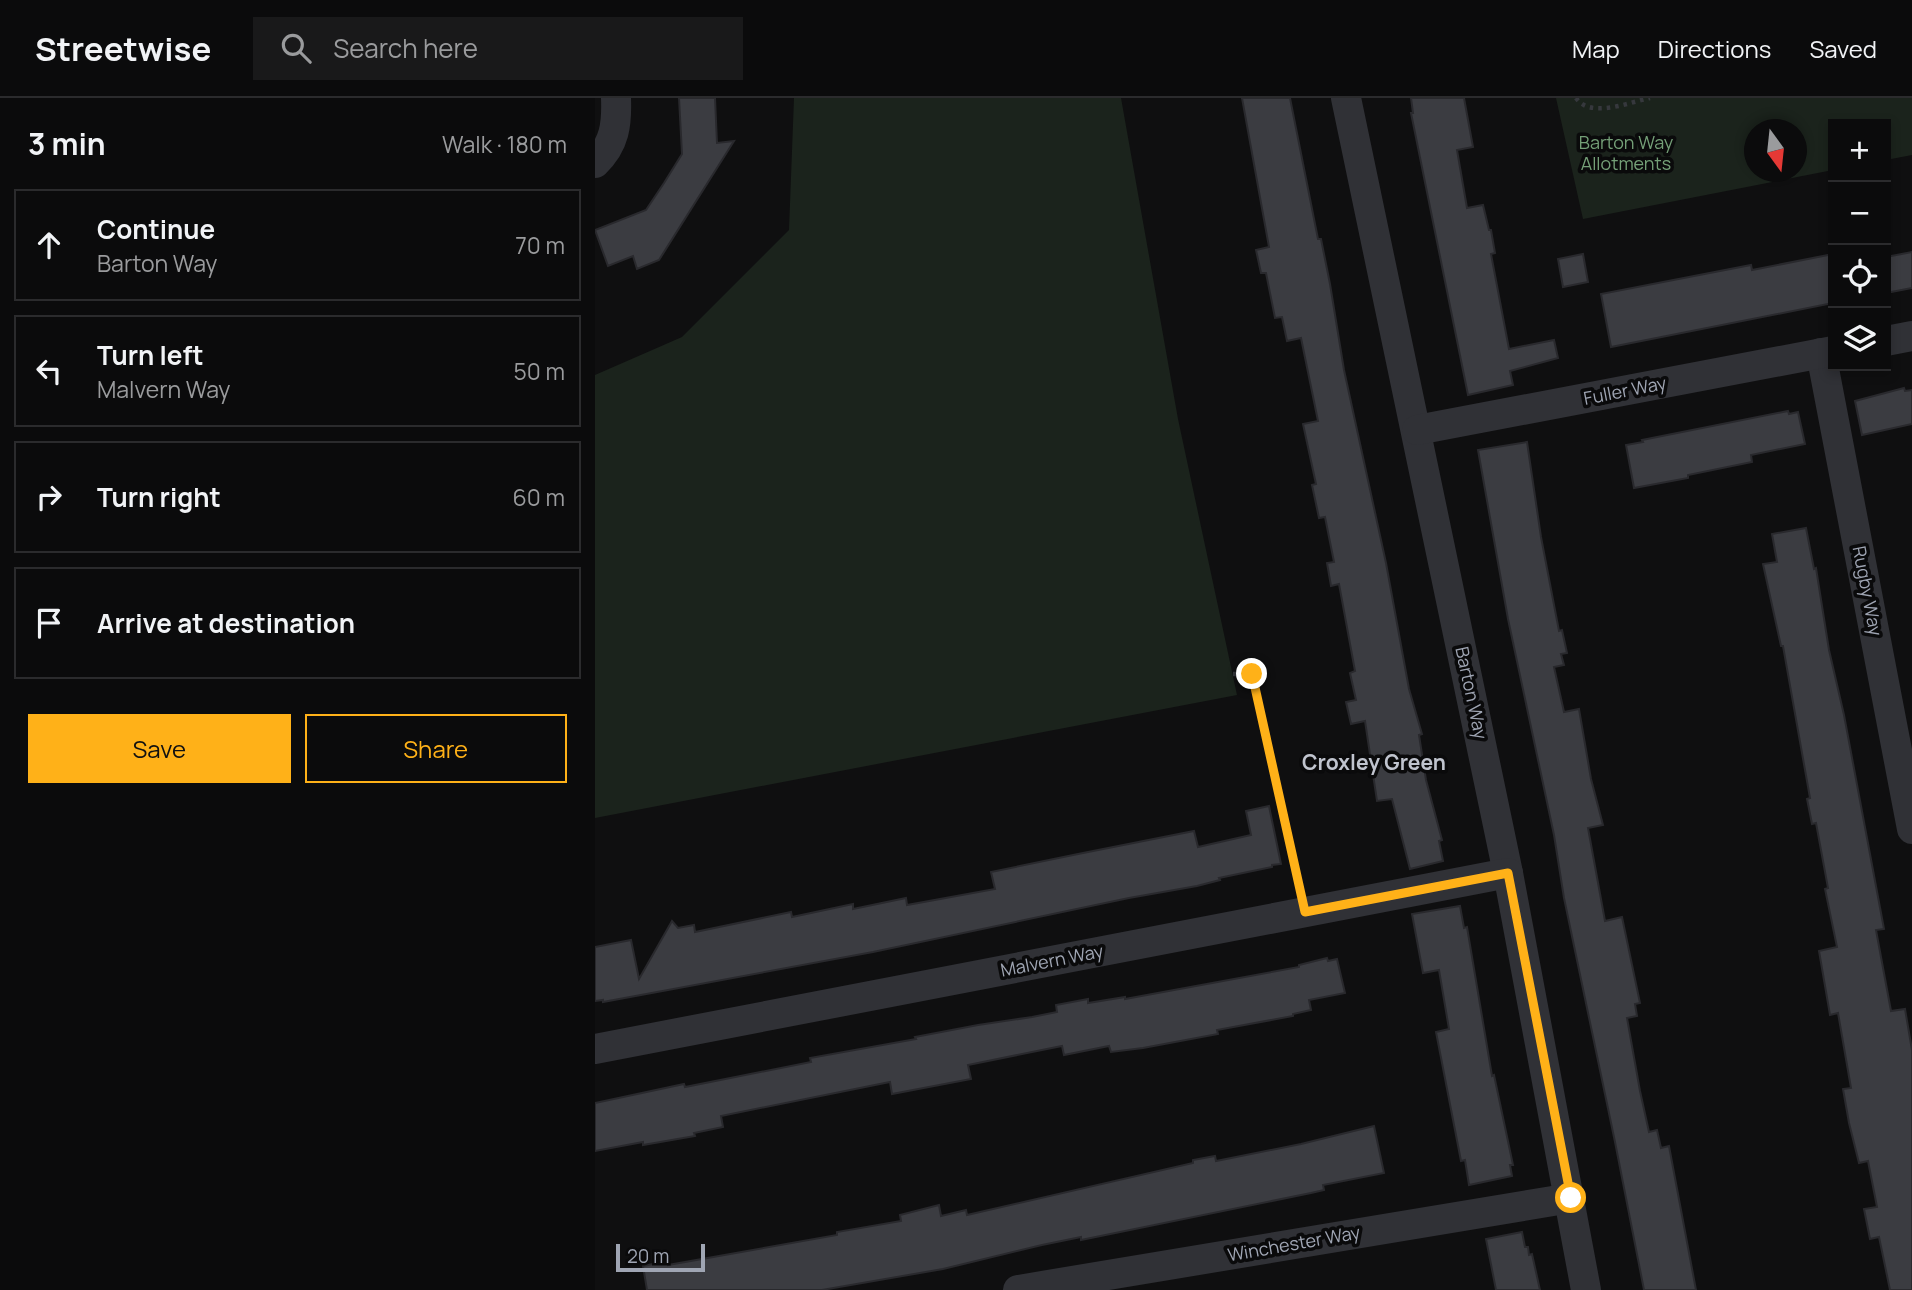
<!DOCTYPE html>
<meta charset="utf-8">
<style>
body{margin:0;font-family:Manrope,sans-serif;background:#19191a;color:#f1f3f6}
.controls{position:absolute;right:21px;top:21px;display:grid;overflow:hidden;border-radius:0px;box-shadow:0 4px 10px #0003}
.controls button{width:63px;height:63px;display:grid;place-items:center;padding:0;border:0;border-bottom:2px solid #2b2b2d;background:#0b0b0c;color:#f1f3f6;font:35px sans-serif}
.compass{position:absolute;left:1149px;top:21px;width:63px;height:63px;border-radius:50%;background:#0b0b0c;box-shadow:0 4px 10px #0003;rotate:165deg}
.scale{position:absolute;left:21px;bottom:18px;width:89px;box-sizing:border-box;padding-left:7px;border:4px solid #9fa5b3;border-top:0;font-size:19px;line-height:24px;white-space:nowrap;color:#9fa5b3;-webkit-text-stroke:5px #0a0a0b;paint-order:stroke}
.stop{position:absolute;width:21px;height:21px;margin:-16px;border:5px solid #ffb118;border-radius:50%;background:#fff}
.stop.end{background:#ffb118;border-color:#fff;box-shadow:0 2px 7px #0008}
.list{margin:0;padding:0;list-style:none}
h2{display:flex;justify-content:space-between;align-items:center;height:91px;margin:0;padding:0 28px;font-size:30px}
h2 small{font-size:23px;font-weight:400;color:#9a9b9d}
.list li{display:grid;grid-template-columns:46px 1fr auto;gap:21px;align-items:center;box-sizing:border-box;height:112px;margin:0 14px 14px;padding:0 14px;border:2px solid #2b2b2d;border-radius:0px}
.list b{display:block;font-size:26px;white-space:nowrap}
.list p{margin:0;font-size:23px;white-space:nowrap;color:#9a9b9d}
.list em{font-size:23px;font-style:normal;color:#9a9b9d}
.actions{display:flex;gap:14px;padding:21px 28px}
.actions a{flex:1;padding:16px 0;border:2px solid #ffb118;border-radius:0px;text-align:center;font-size:24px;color:#ffb118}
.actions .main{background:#ffb118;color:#111}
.icon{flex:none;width:38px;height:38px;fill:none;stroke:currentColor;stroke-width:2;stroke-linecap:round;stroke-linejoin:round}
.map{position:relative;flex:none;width:1317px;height:1192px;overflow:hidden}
header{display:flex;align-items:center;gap:42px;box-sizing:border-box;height:98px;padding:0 35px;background:#0b0b0c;border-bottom:2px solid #2b2b2d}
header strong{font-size:33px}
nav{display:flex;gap:38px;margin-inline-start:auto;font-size:24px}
.search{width:490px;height:63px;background:#19191a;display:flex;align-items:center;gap:18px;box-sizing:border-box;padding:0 24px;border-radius:0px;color:#9a9b9d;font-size:26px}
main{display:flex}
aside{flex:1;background:#0b0b0c}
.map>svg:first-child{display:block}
</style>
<header>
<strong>Streetwise</strong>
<div class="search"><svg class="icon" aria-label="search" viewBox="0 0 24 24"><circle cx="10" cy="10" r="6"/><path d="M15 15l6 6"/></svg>Search here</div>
<nav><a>Map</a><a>Directions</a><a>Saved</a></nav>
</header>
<main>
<aside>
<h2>3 min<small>Walk · 180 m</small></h2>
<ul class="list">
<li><svg class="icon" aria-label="ahead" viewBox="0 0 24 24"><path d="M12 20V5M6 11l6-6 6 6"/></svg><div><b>Continue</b><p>Barton Way</p></div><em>70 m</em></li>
<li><svg class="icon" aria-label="left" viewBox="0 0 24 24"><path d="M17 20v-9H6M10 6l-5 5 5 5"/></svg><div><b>Turn left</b><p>Malvern Way</p></div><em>50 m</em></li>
<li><svg class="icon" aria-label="right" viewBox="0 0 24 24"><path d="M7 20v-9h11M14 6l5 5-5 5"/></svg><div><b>Turn right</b></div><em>60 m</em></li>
<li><svg class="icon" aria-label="arrive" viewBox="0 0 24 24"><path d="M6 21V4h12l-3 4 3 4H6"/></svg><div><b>Arrive at destination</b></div></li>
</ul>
<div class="actions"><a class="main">Save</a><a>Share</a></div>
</aside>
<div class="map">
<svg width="1317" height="1192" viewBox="0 0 1317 1192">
<rect width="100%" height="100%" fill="#0f0f10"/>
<g fill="#1b231c" fill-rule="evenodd">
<polygon points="199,0 526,0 583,321 642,597 0,720 0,277 87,239 194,132"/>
<path d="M961,0h356v57l-26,5v-36h-53v46l-250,49zM1160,32h42v42h-42z"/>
</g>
<g fill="#3b3c41" stroke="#29292d" stroke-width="2">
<polygon points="84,0 120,0 122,45 139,43 64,162 42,171 38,158 13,168 0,132 51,112 69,85 87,56"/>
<polygon points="647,0 695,0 723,141 726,141 735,186 749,272 791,465 814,591 827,636 824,637 831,682 847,742 844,743 848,763 815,771 797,701 782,703 770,623 756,626 751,604 761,602 755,575 760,573 744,486 736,488 732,465 739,464 730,419 724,420 717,387 721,386 708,326 723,323 706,240 692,243 687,219 680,220 671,175 666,175 661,152 674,149"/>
<polygon points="816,0 869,0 878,49 862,52 872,110 888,107 894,132 896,132 900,155 896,156 914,251 959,242 963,260 915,273 918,287 873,297 816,15 818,15"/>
<polygon points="1317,154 1317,190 1291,195 1291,159"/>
<polygon points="988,156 993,184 968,189 963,161"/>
<polygon points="1238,156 1238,205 1016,249 1006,196 1156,167 1157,172"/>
<polygon points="1309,290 1310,293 1317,292 1317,326 1267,337 1260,303"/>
<polygon points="1193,313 1194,316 1203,314 1210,346 1156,357 1157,364 1093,377 1093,380 1039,390 1031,347 1048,344 1047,342"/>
<polygon points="932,344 946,439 964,533 967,532 972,555 966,556 969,567 959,569 969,614 984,611 996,681 1008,727 993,730 1010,823 1027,819 1045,905 1040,906 1042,918 1032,920 1045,993 1054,1034 1062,1032 1066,1050 1074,1048 1101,1192 1049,1192 1020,1044 969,800 959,737 913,521 883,352"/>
<polygon points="1211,430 1219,471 1221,470 1234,552 1249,617 1289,831 1281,832 1296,913 1310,911 1317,952 1317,1192 1295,1192 1284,1139 1275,1141 1269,1111 1282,1109 1273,1063 1264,1065 1254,1025 1248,991 1256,990 1243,915 1235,917 1224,853 1242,849 1230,791 1233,790 1221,725 1217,726 1212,701 1215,700 1188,548 1186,548 1168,466 1182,464 1177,436"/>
<polygon points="674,708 686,766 677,767 677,769 624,780 625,782 602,788 534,800 278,854 8,904 8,902 0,903 0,849 36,842 44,881 77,823 83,830 99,827 100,834 196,814 197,819 258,806 258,811 311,800 312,807 400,791 396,774 483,756 599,733 603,749 656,737 651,713"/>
<polygon points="865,808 869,830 872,829 897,978 899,977 918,1067 915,1067 917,1078 874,1087 870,1062 866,1063 841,934 854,931 844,872 828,875 817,816"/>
<polygon points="732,860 733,863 742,861 750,895 714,902 716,912 698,916 698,918 622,932 623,936 548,950 516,954 514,948 469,957 467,948 373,967 376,981 297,996 295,984 126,1018 128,1029 99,1035 100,1038 48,1047 48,1044 0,1053 0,1005 89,986 90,989 216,964 215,960 321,941 320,939 383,927 437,919 462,914 461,907 493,901 493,905 530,899 530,901 704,869 704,867"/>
<polygon points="779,1028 789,1075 728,1087 729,1092 716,1095 486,1142 486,1139 447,1147 348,1171 227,1192 52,1192 48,1168 73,1163 73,1167 242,1137 242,1134 306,1123 305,1117 344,1107 346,1118 371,1112 372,1117 598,1065 598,1062 620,1058 621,1063 706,1046"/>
<polygon points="927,1134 930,1149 933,1149 934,1157 937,1156 945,1192 901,1192 891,1141"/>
</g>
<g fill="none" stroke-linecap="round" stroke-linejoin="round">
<g stroke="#36383d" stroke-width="4.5" stroke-dasharray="3.5 5" stroke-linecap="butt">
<path d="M981,0c14,21 54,4 74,0"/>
<polyline points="638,576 657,576 703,786"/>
</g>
<g stroke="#303136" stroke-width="30">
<polyline points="751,0 913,775 991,1192"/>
<path d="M0,65c20,-19 22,-39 21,-65"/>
<polyline points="1291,243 1317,238"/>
<polyline points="1226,255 1317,731"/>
<polyline points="822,332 1238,253"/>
<polyline points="0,951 913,775"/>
<polyline points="423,1192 976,1100"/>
</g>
</g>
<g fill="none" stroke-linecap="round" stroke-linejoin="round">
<polyline stroke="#ffb118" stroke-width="9" points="657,576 710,814 913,775 976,1100"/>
</g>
<g text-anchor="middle" stroke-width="7" stroke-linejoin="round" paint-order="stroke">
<g font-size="18" fill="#749f77" stroke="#0a0a0b">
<text x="1031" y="51">Barton Way<tspan x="1031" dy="21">Allotments</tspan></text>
</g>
<g font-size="18" fill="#9fa5b3" stroke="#0a0a0b">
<text transform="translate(1030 293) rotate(-11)" y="6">Fuller Way</text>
<text transform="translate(1272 493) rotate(79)" y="6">Rugby Way</text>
<text transform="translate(876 595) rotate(78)" y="6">Barton Way</text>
<text transform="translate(457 863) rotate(-11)" y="6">Malvern Way</text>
<text transform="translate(699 1146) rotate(-10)" y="6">Winchester Way</text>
</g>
<g font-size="21" font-weight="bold" fill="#c0c4ce" stroke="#0a0a0b">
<text x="779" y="672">Croxley Green</text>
</g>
</g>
</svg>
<div class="controls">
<button>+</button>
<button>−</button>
<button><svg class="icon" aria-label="locate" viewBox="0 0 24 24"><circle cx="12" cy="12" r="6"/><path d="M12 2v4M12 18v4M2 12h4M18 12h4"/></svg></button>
<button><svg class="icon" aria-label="layers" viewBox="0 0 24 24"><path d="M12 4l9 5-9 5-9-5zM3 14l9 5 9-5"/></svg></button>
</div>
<svg class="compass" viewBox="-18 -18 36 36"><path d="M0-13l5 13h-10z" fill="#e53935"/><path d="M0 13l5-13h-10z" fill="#9a9b9d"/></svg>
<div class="scale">20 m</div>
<div class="stop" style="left:976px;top:1100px"></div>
<div class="stop end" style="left:657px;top:576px"></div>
</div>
</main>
